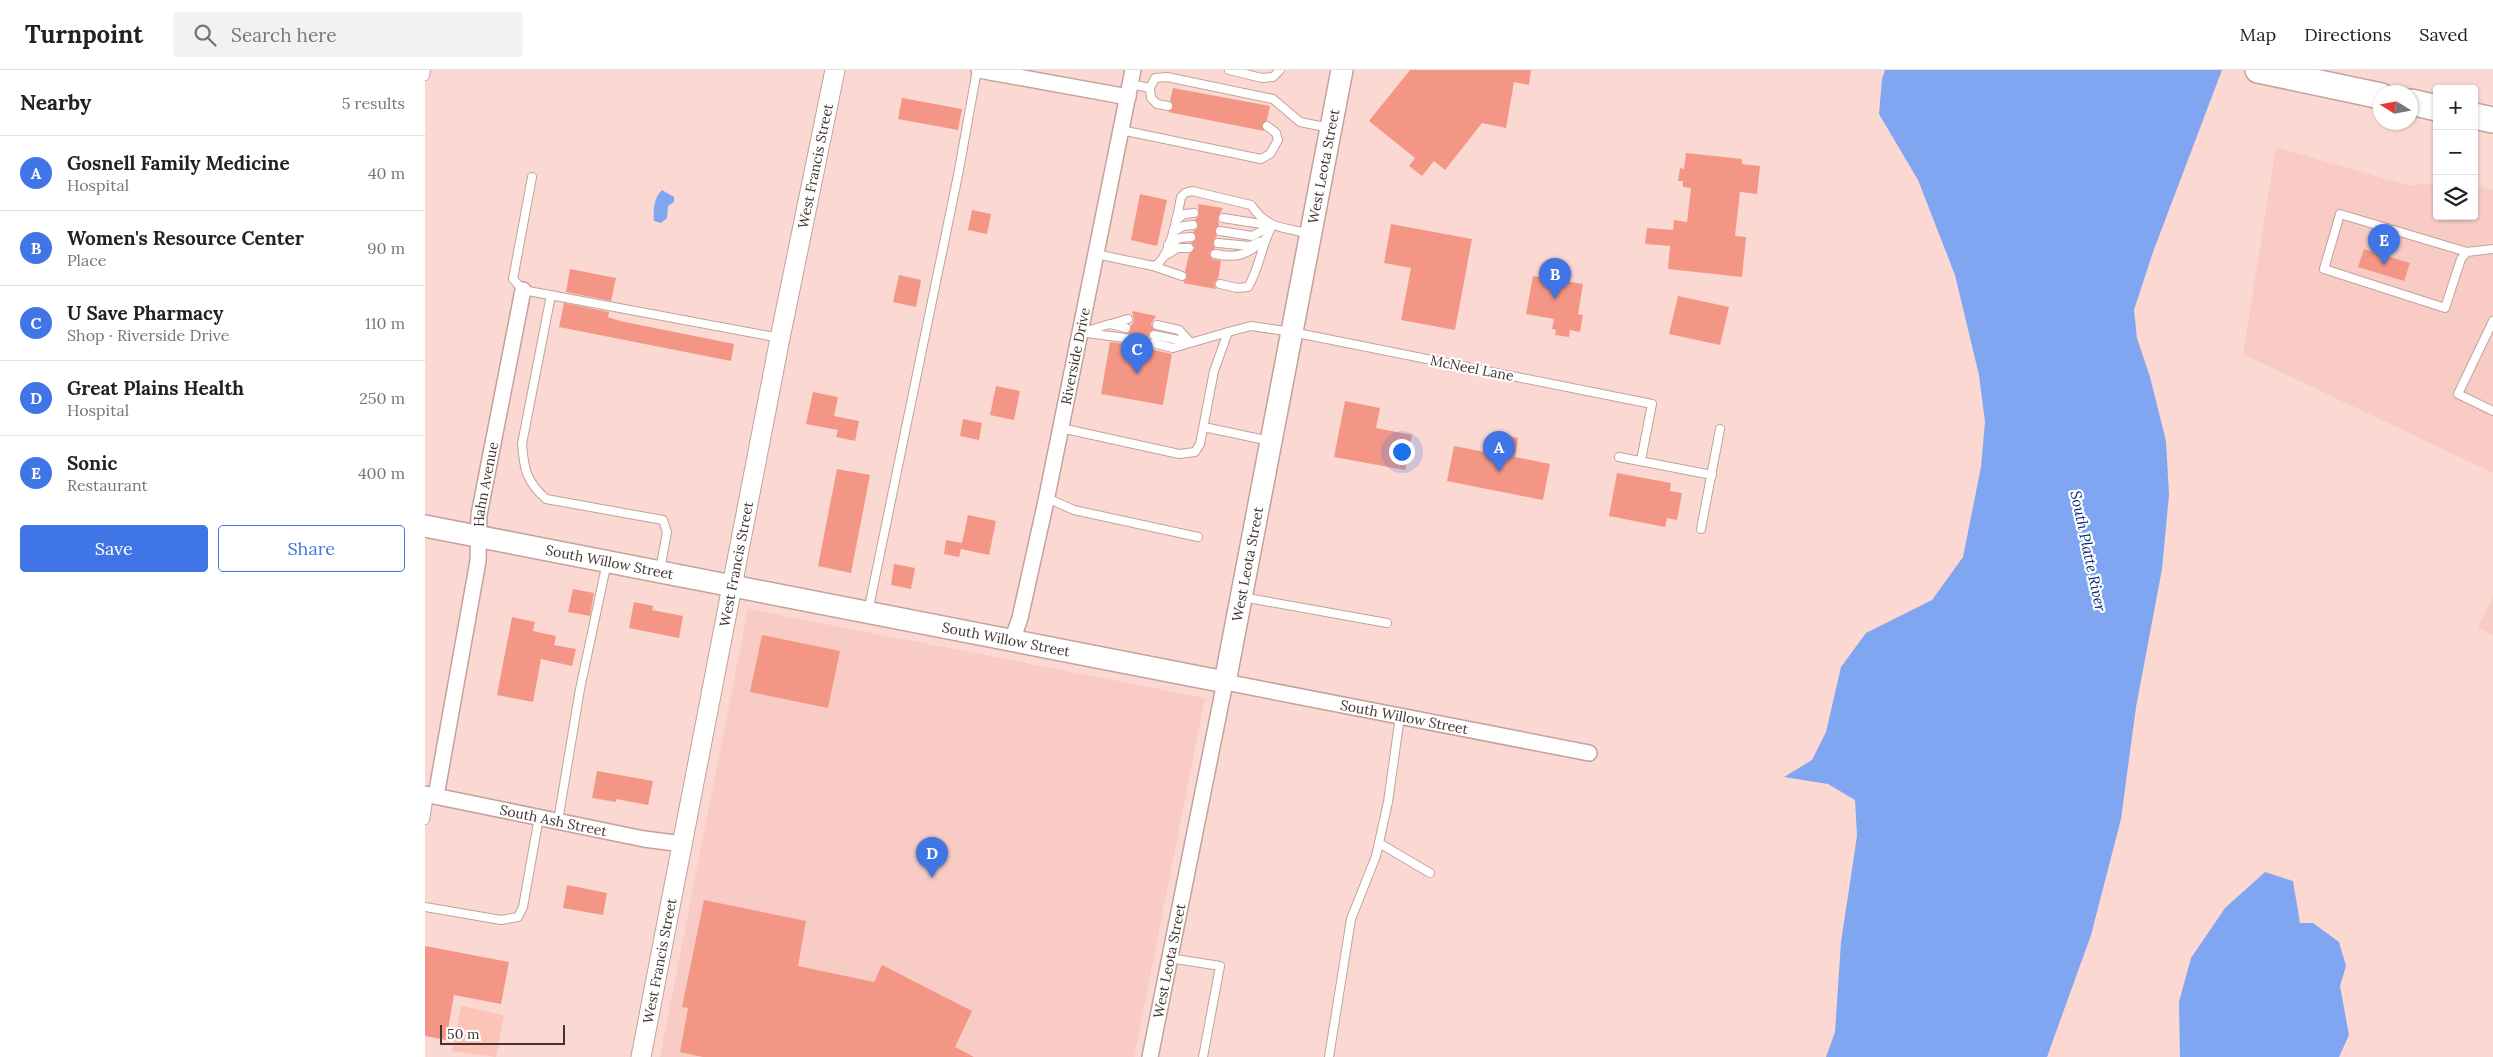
<!DOCTYPE html>
<meta charset="utf-8">
<style>
body{margin:0;font-family:Lora,serif;background:#f2f2f2;color:#222}
.controls{position:absolute;right:15px;top:15px;display:grid;overflow:hidden;border-radius:5px;box-shadow:0 1px 4px #0004}
.controls button{width:45px;height:45px;display:grid;place-items:center;padding:0;border:0;border-bottom:1px solid #e0e0e0;background:#fff;color:#222;font:25px sans-serif}
.compass{position:absolute;left:1948px;top:15px;width:45px;height:45px;border-radius:50%;background:#fff;box-shadow:0 1px 4px #0004;rotate:281deg}
.scale{position:absolute;left:15px;bottom:12px;width:125px;box-sizing:border-box;padding-left:5px;border:2px solid #423431;border-top:0;font-size:14px;line-height:18px;white-space:nowrap;color:#423431;-webkit-text-stroke:4px #fff;paint-order:stroke}
.you{position:absolute;left:976px;top:381px;width:18px;height:18px;margin:-12px;border:4px solid #fff;border-radius:50%;background:#1a73e8;box-shadow:0 0 0 8px #1a73e833}
.badge{display:grid;place-items:center;width:32px;height:32px;border-radius:50%;background:#4075e6;color:#fff;font-size:16px;font-weight:700}
.pin{position:absolute;translate:-50% -41px;filter:drop-shadow(0 1px 2px #0008)}
.pin::after{content:'';position:absolute;top:26px;width:18px;height:15px;background:inherit;clip-path:polygon(0 0,100% 0,50% 100%)}
.list{margin:0;padding:0;list-style:none}
h2{display:flex;justify-content:space-between;align-items:center;height:65px;margin:0;padding:0 20px;font-size:21px}
h2 small{font-size:16px;font-weight:400;color:#767676}
.list li{display:grid;grid-template-columns:32px 1fr auto;gap:15px;align-items:center;box-sizing:border-box;height:75px;padding:0 20px;border-top:1px solid #e0e0e0}
.list b{display:block;font-size:19px;white-space:nowrap}
.list p{margin:0;font-size:16px;white-space:nowrap;color:#767676}
.list em{font-size:16px;font-style:normal;color:#767676}
.actions{display:flex;gap:10px;padding:15px 20px}
.actions a{flex:1;padding:11px 0;border:1px solid #4075e6;border-radius:5px;text-align:center;font-size:18px;color:#4075e6}
.actions .main{background:#4075e6;color:#fff}
.icon{flex:none;width:28px;height:28px;fill:none;stroke:currentColor;stroke-width:2;stroke-linecap:round;stroke-linejoin:round}
.map{position:relative;flex:none;width:2068px;height:987px;overflow:hidden}
header{display:flex;align-items:center;gap:30px;box-sizing:border-box;height:70px;padding:0 25px;background:#fff;border-bottom:1px solid #e0e0e0}
header strong{font-size:24px}
nav{display:flex;gap:28px;margin-inline-start:auto;font-size:18px}
.search{width:350px;height:45px;background:#f2f2f2;display:flex;align-items:center;gap:12px;box-sizing:border-box;padding:0 18px;border-radius:5px;color:#767676;font-size:19px}
main{display:flex}
aside{flex:1;background:#fff}
.map>svg:first-child{display:block}
</style>
<header>
<strong>Turnpoint</strong>
<div class="search"><svg class="icon" aria-label="search" viewBox="0 0 24 24"><circle cx="10" cy="10" r="6"/><path d="M15 15l6 6"/></svg>Search here</div>
<nav><a>Map</a><a>Directions</a><a>Saved</a></nav>
</header>
<main>
<aside>
<h2>Nearby<small>5 results</small></h2>
<ul class="list">
<li><span class="badge">A</span><div><b>Gosnell Family Medicine</b><p>Hospital</p></div><em>40 m</em></li>
<li><span class="badge">B</span><div><b>Women's Resource Center</b><p>Place</p></div><em>90 m</em></li>
<li><span class="badge">C</span><div><b>U Save Pharmacy</b><p>Shop · Riverside Drive</p></div><em>110 m</em></li>
<li><span class="badge">D</span><div><b>Great Plains Health</b><p>Hospital</p></div><em>250 m</em></li>
<li><span class="badge">E</span><div><b>Sonic</b><p>Restaurant</p></div><em>400 m</em></li>
</ul>
<div class="actions"><a class="main">Save</a><a>Share</a></div>
</aside>
<div class="map">
<svg width="2068" height="987" viewBox="0 0 2068 987">
<rect width="100%" height="100%" fill="#fbd8d1"/>
<g fill="#f8ccc4">
<polygon points="1851,77 1982,115 2012,114 2012,146 2049,146 2049,115 2068,120 2068,403 1818,284"/>
<polygon points="2068,526 2068,565 2053,557"/>
<polygon points="323,539 780,628 709,987 235,987"/>
</g>
<polygon fill="#fcc3b8" points="36,936 79,945 71,987 27,981"/>
<g fill="#80a6f1">
<polygon points="1460,0 1797,0 1728,182 1709,240 1712,268 1725,307 1741,371 1744,425 1737,499 1711,637 1696,749 1666,865 1622,987 1401,987 1410,962 1416,872 1432,766 1430,730 1403,714 1359,707 1387,690 1401,662 1416,597 1441,563 1507,530 1538,487 1556,397 1560,352 1554,305 1530,205 1493,110 1454,44 1457,9"/>
<path d="M237,120l12,7v5l-6,4 -1,12 -6,5 -7,-2c-1,-10 0,-24 8,-31z"/>
<polygon points="1840,802 1868,811 1875,853 1888,853 1914,872 1921,896 1915,916 1924,965 1914,987 1755,987 1754,932 1766,888 1800,838"/>
</g>
<g fill="#f49685">
<polygon points="985,0 1106,0 1104,15 1089,12 1081,58 1057,53 1020,100 1009,91 997,106 984,96 990,88 944,51"/>
<polygon points="748,18 845,36 842,50 837,55 839,61 743,42 748,37 745,31"/>
<polygon points="477,28 537,39 533,60 473,49"/>
<polygon points="1261,83 1317,89 1317,94 1335,96 1332,124 1315,122 1310,166 1321,167 1317,207 1243,199 1245,176 1220,174 1222,158 1248,160 1249,150 1262,152 1266,118 1258,117 1258,111 1253,111 1255,98 1259,99"/>
<polygon points="715,124 742,130 732,176 706,170"/>
<polygon points="773,134 798,138 793,147 794,156 790,160 792,166 788,172 790,178 784,183 787,189 796,191 793,209 789,213 791,219 758,213 762,207 760,202 764,184 770,178 766,173 771,169 768,162 773,157 770,150 774,145"/>
<polygon points="547,140 566,144 562,164 543,160"/>
<polygon points="966,154 1047,169 1030,260 976,250 986,198 959,193"/>
<polygon points="1939,179 1985,193 1979,211 1933,197"/>
<polygon points="145,199 191,208 186,231 141,222"/>
<polygon points="474,205 496,210 491,237 468,232"/>
<polygon points="1108,206 1158,214 1153,244 1158,245 1155,262 1145,260 1144,267 1130,265 1131,260 1127,259 1129,249 1101,244"/>
<polygon points="1253,226 1304,237 1295,275 1244,264"/>
<polygon points="139,233 184,242 183,247 195,251 309,274 306,291 134,257"/>
<polygon points="707,241 731,246 726,254 729,260 724,263 723,275 725,279 747,284 738,335 676,324 685,272 700,274 705,271 703,263 709,250"/>
<polygon points="571,316 595,321 589,350 565,345"/>
<polygon points="388,322 413,327 409,346 434,351 430,371 411,367 413,360 381,354"/>
<polygon points="920,331 955,338 951,358 987,365 980,400 909,387"/>
<polygon points="538,349 557,353 554,370 535,366"/>
<polygon points="1069,363 1093,368 1090,387 1125,394 1118,430 1022,411 1029,376 1065,383"/>
<polygon points="412,399 445,405 426,503 393,496"/>
<polygon points="1192,403 1246,413 1245,421 1257,423 1252,450 1242,448 1240,457 1184,446"/>
<polygon points="543,445 571,451 564,485 536,479 534,487 519,484 521,470 537,473"/>
<polygon points="469,494 490,498 486,519 466,515"/>
<polygon points="148,519 169,523 165,546 143,542"/>
<polygon points="209,532 228,536 227,540 258,546 254,568 204,558"/>
<polygon points="87,547 110,552 108,561 131,566 129,575 151,579 147,596 116,589 108,632 72,625"/>
<polygon points="337,565 415,581 403,638 325,622"/>
<polygon points="172,701 228,711 223,735 191,729 191,732 167,728"/>
<polygon points="142,815 182,823 178,845 138,838"/>
<polygon points="279,830 381,851 373,896 449,912 457,895 547,941 530,977 549,987 278,987 255,982 263,938 257,937"/>
<polygon points="0,876 84,892 76,934 29,925 21,970 0,966"/>
</g>
<g fill="none" stroke-linecap="round" stroke-linejoin="round">
<g stroke="#c3a29c" stroke-width="10">
<g id="service">
<polyline points="804,0 837,8 848,7 855,0"/>
<polyline points="0,6 1,0"/>
<polyline points="705,14 725,18"/>
<polyline points="743,36 732,34 726,28 725,18 730,8 742,7 848,29 875,52 905,58"/>
<polyline points="696,60 836,89 845,84 853,70 851,63 842,56"/>
<polyline points="107,107 88,209 98,220 355,268"/>
<polyline points="798,148 843,155"/>
<polyline points="751,150 759,144 769,143"/>
<polyline points="795,161 827,166 847,156"/>
<polyline points="748,162 758,156 768,155"/>
<polyline points="793,173 825,176 833,172"/>
<polyline points="743,175 755,168 766,167"/>
<polyline points="2042,182 2036,189 2020,238 1899,199 1915,144 2042,182 2068,179"/>
<path d="M671,184l57,12c17,-4 25,-53 28,-69l4,-4 7,-2 59,14c15,23 32,23 57,28"/>
<path d="M790,184c22,5 33,0 49,-14"/>
<polyline points="739,186 753,178 764,178"/>
<polyline points="728,196 757,206"/>
<path d="M795,214l17,4 11,-1c12,-19 13,-42 24,-61"/>
<path d="M126,225l-29,149c2,25 4,37 24,55l117,21 4,12 -7,38"/>
<polyline points="2068,251 2033,324 2068,341"/>
<polyline points="686,254 703,249"/>
<polyline points="732,255 754,260 765,272"/>
<polyline points="655,263 685,254 701,258"/>
<polyline points="662,263 700,268"/>
<polyline points="729,265 763,272"/>
<polyline points="728,273 748,278 803,262"/>
<polyline points="779,357 845,371"/>
<polyline points="636,358 754,384 770,382 775,374 789,301 803,262 826,256 867,262 1227,334 1216,390"/>
<polyline points="1194,387 1287,405"/>
<polyline points="622,428 649,440 773,467"/>
<polyline points="1276,459 1295,359"/>
<polyline points="817,527 962,553"/>
<polyline points="443,542 533,105 552,0"/>
<polyline points="0,750 4,725"/>
<polyline points="133,751 155,619 182,492"/>
<polyline points="954,773 1005,803"/>
<polyline points="0,837 76,850 93,847 98,837 114,747"/>
<polyline points="744,888 795,896 778,987"/>
<polyline points="904,987 926,849 951,786 963,732 975,646"/>
</g>
</g>
<g stroke="#c3a29c" stroke-width="18">
<g id="minor">
<polyline points="554,0 703,27"/>
<path id="s1" d="M587,571l8,-23 26,-117 87,-431"/>
<path id="s2" d="M0,724l219,45 39,5"/>
<path id="s3" d="M11,726l42,-235 1,-46 44,-225"/>
<path id="s4" d="M725,987l75,-375 364,71"/>
</g>
</g>
<g stroke="#c3a29c" stroke-width="21">
<g id="tertiary">
<path id="s5" d="M216,987l139,-719 55,-268"/>
</g>
</g>
<g stroke="#c3a29c" stroke-width="24">
<g id="secondary">
<path id="s6" d="M0,456l800,156 117,-612"/>
</g>
</g>
<g stroke="#c3a29c" stroke-width="28">
<g id="trunk">
<polyline points="1833,0 1956,26"/>
<polyline points="1986,32 2012,38"/>
<polyline points="2049,46 2068,50"/>
</g>
</g>
<use href="#service" stroke="#fff" stroke-width="8"/>
<use href="#minor" stroke="#fff" stroke-width="15"/>
<use href="#tertiary" stroke="#fff" stroke-width="19"/>
<use href="#secondary" stroke="#fff" stroke-width="21"/>
<use href="#trunk" stroke="#fff" stroke-width="25"/>
</g>
<g text-anchor="middle" stroke-width="4.5" stroke-linejoin="round" paint-order="stroke">
<g font-size="14" fill="#423431" stroke="#fff">
<text dy="5" stroke="none"><textPath href="#s5" startOffset="908">West Francis Street</textPath></text>
<text dy="5" stroke="none"><textPath href="#s6" startOffset="1340">West Leota Street</textPath></text>
<text dy="5" stroke="none"><textPath href="#s1" startOffset="292">Riverside Drive</textPath></text>
<text transform="translate(1047 298) rotate(11)" y="5">McNeel Lane</text>
<text dy="5" stroke="none"><textPath href="#s3" startOffset="316">Hahn Avenue</textPath></text>
<text dy="5" stroke="none"><textPath href="#s6" startOffset="188">South Willow Street</textPath></text>
<text dy="5" stroke="none"><textPath href="#s5" startOffset="502">West Francis Street</textPath></text>
<text dy="5" stroke="none"><textPath href="#s6" startOffset="935">West Leota Street</textPath></text>
<text dy="5" stroke="none"><textPath href="#s6" startOffset="592">South Willow Street</textPath></text>
<text dy="5" stroke="none"><textPath href="#s4" startOffset="565">South Willow Street</textPath></text>
<text dy="5" stroke="none"><textPath href="#s2" startOffset="131">South Ash Street</textPath></text>
<text dy="5" stroke="none"><textPath href="#s5" startOffset="98">West Francis Street</textPath></text>
<text dy="5" stroke="none"><textPath href="#s4" startOffset="98">West Leota Street</textPath></text>
</g>
<g font-size="15" font-style="italic" fill="#032679" stroke="#fff">
<text transform="translate(1663 481) rotate(78)" y="5">South Platte River</text>
</g>
</g>
</svg>
<div class="controls">
<button>+</button>
<button>−</button>
<button><svg class="icon" aria-label="layers" viewBox="0 0 24 24"><path d="M12 4l9 5-9 5-9-5zM3 14l9 5 9-5"/></svg></button>
</div>
<svg class="compass" viewBox="-18 -18 36 36"><path d="M0-13l5 13h-10z" fill="#e53935"/><path d="M0 13l5-13h-10z" fill="#767676"/></svg>
<div class="scale">50 m</div>
<div class="you"></div>
<div class="pin badge" style="left:1074px;top:402px">A</div>
<div class="pin badge" style="left:1130px;top:229px">B</div>
<div class="pin badge" style="left:712px;top:304px">C</div>
<div class="pin badge" style="left:507px;top:808px">D</div>
<div class="pin badge" style="left:1959px;top:195px">E</div>
</div>
</main>
